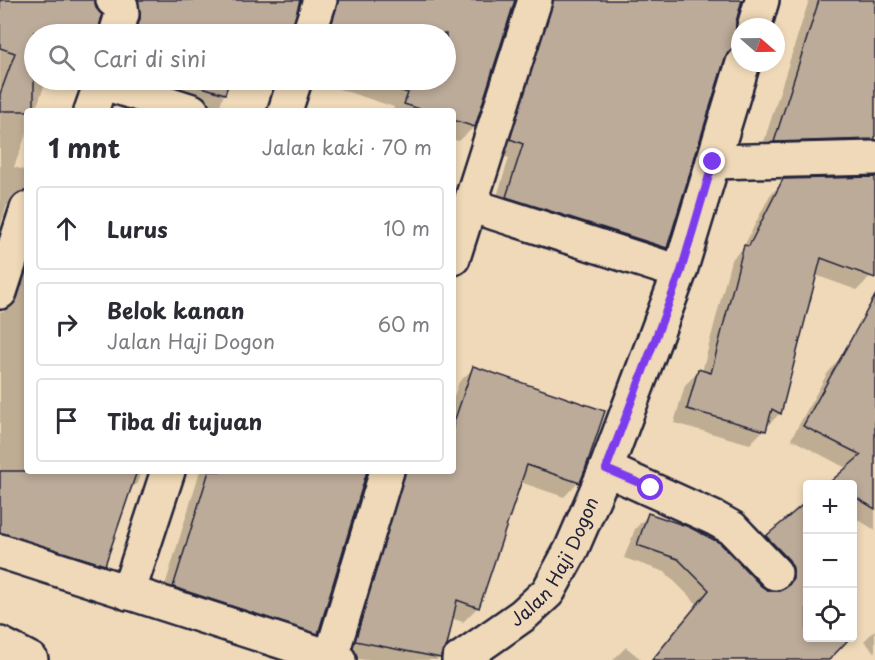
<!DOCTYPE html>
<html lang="id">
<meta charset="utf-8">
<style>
body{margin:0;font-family:"Playpen Sans",sans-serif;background:#f2f2f3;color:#2b2b33}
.controls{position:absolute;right:18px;bottom:18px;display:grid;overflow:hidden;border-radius:6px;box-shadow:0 3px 9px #0003}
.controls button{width:54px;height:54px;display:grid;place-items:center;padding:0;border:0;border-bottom:2px solid #e1e1e2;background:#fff;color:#2b2b33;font:30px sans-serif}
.compass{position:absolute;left:731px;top:18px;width:54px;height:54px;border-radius:50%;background:#fff;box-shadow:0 3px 9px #0003;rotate:110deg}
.stop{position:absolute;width:18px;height:18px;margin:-14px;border:4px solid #7c3aed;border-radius:50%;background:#fff}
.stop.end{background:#7c3aed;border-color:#fff;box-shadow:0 2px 6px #0008}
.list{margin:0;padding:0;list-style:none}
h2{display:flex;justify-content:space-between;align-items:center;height:78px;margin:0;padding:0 24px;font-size:26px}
h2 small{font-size:20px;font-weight:400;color:#7c7c81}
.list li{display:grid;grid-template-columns:39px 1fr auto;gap:18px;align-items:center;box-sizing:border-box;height:84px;margin:0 12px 12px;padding:0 12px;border:2px solid #e1e1e2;border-radius:6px}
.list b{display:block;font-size:22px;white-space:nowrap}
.list p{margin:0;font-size:20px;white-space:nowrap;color:#7c7c81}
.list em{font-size:20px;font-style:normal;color:#7c7c81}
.icon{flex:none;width:33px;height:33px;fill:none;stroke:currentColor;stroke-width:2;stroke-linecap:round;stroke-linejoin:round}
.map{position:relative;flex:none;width:875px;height:660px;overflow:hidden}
.search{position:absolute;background:#fff;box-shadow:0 3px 9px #0003;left:24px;top:24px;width:432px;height:66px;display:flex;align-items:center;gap:15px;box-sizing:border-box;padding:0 21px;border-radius:33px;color:#7c7c81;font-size:22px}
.panel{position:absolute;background:#fff;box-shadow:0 3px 9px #0003;left:24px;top:108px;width:432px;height:366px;border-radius:6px}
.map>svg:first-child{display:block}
</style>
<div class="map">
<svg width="875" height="660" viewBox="0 0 875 660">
<rect width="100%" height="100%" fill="#efd9b8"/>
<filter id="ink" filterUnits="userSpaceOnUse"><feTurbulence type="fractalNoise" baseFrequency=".0167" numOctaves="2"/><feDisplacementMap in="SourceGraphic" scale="12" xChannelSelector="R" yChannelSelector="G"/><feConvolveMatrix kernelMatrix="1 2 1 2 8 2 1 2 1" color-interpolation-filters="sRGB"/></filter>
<g filter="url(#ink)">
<g fill="#0003">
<polygon points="0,0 93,0 97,28 96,34 34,34 34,80 55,80 49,85 45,84 35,111 27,111 27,132 14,167 27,171 27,212 17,205 7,205 0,227"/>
<polygon points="110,0 299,0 289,34 126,34"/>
<polygon points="316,0 514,0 474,127 459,141 453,140 453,111 393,111 394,107 312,80 446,80 446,34 319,34"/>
<polygon points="531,0 741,0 666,248 651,263 492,212 509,158 496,154"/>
<polygon points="809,0 875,0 875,167 759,157"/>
<polygon points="120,80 229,80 218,111 188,111"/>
<polygon points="784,181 875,194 875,264 871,276 857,290 815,275 780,413 750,444 674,423 685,385 699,371 702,372 731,260 743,248 770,195"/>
<polygon points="27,242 27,471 141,471 137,483 128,492 104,564 89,579 0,551 0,312 4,312"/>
<polygon points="875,314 875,530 852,516 852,484 829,484 848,469 791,439 827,374"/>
<polygon points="474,368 578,482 564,497 520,482 478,607 463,622 451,618 439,658 437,660 364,660 342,656 383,471 453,471 453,399 459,382"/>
<polygon points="200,471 366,471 317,633 302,647 160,602"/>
<polygon points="808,503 808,550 790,564 808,581 808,638 848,638 827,660 652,660 697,604 665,572 624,558 635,529 648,515 769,592 780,593 780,582 754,551"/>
<polygon points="852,624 857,628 852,633"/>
<polygon points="875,630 875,653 864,641"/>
<polygon points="626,647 642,660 613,660"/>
</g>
<g fill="#bcab99" stroke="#22223b" stroke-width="1.5">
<polygon points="0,0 95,0 96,8 102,15 98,34 42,34 34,32 34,111 0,111 0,94 15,53 0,48"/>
<polygon points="138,0 300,0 291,34 135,34 140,19"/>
<polygon points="338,0 515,0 475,127 453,120 453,111 426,111 404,104 408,93 369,80 446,80 446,34 329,34"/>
<polygon points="553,0 742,0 736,22 737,34 733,48 725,58 667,248 506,197 523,144 510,139"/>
<polygon points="819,0 875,0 875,139 774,142"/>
<polygon points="179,80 230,80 225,94"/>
<polygon points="875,177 875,278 821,258 781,414 772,409 766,431 687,409 698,369 711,373 744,245 749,246 783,179"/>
<polygon points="875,296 875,509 852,495 852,484 835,484 830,482 861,455 803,426"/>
<polygon points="473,366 605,411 585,470 580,483 527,465 479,608 457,600 447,646 442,652 441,658 355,641 405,471 453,471 453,425"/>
<polygon points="0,471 137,471 105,565 0,533"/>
<polygon points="209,471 367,471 318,634 173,587"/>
<polygon points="807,501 807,638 850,638 829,660 652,660 709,590 678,559 637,545 648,513 689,527 720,543 761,586 769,591 779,591 787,587 793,579 793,568 789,560 766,536"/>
</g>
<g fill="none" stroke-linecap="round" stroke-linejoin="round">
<g stroke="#22223b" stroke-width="38">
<g id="minor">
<polyline points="113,0 121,6 122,14 116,34"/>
<polyline points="754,27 762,0"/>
<polyline points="309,34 320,0"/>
<polyline points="101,82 192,111"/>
<polyline points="91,111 102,80"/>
<polyline points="285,111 295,80"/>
<polyline points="713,162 875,158"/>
<polyline points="470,205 660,266 680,271"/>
<polyline points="453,258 535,0"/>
<polyline points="0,292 27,209"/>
<polyline points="606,469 716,519 732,528 775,573"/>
<polyline points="0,551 339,660"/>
<polyline points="128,593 168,471"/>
<polyline points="0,644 31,660"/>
<polyline points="331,657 387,471"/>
<path id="s1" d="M459,660l64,-45 25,-23 23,-42 35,-81 74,-198 63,-208"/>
</g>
</g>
<use href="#minor" stroke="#efd9b8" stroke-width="33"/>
</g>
</g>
<g fill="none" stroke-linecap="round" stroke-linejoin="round" filter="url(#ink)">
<polyline stroke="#7c3aed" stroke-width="8" points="651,488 606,469 681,271 713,162"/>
</g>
<g text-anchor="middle" stroke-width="5" stroke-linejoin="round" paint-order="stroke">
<g font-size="18" fill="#22223b" stroke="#efd9b8">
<text dy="6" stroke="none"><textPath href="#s1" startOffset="141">Jalan Haji Dogon</textPath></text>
</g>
</g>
</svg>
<div class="controls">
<button>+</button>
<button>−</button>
<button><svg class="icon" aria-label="locate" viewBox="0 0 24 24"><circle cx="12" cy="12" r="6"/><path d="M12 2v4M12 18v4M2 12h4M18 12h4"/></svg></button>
</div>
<svg class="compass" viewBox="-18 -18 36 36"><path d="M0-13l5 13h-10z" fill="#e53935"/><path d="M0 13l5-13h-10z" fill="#7c7c81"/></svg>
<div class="stop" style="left:651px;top:488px"></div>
<div class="stop end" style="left:713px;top:162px"></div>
<div class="search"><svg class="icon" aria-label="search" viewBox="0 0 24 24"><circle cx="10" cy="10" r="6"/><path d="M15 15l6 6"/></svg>Cari di sini</div>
<section class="panel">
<h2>1 mnt<small>Jalan kaki · 70 m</small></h2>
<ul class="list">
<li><svg class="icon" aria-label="ahead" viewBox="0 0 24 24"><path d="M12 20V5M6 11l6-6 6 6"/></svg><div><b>Lurus</b></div><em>10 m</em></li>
<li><svg class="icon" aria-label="right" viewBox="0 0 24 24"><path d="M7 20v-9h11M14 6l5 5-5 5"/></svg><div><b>Belok kanan</b><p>Jalan Haji Dogon</p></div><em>60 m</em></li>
<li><svg class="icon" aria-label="arrive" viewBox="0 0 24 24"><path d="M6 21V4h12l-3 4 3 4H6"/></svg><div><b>Tiba di tujuan</b></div></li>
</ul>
</section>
</div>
